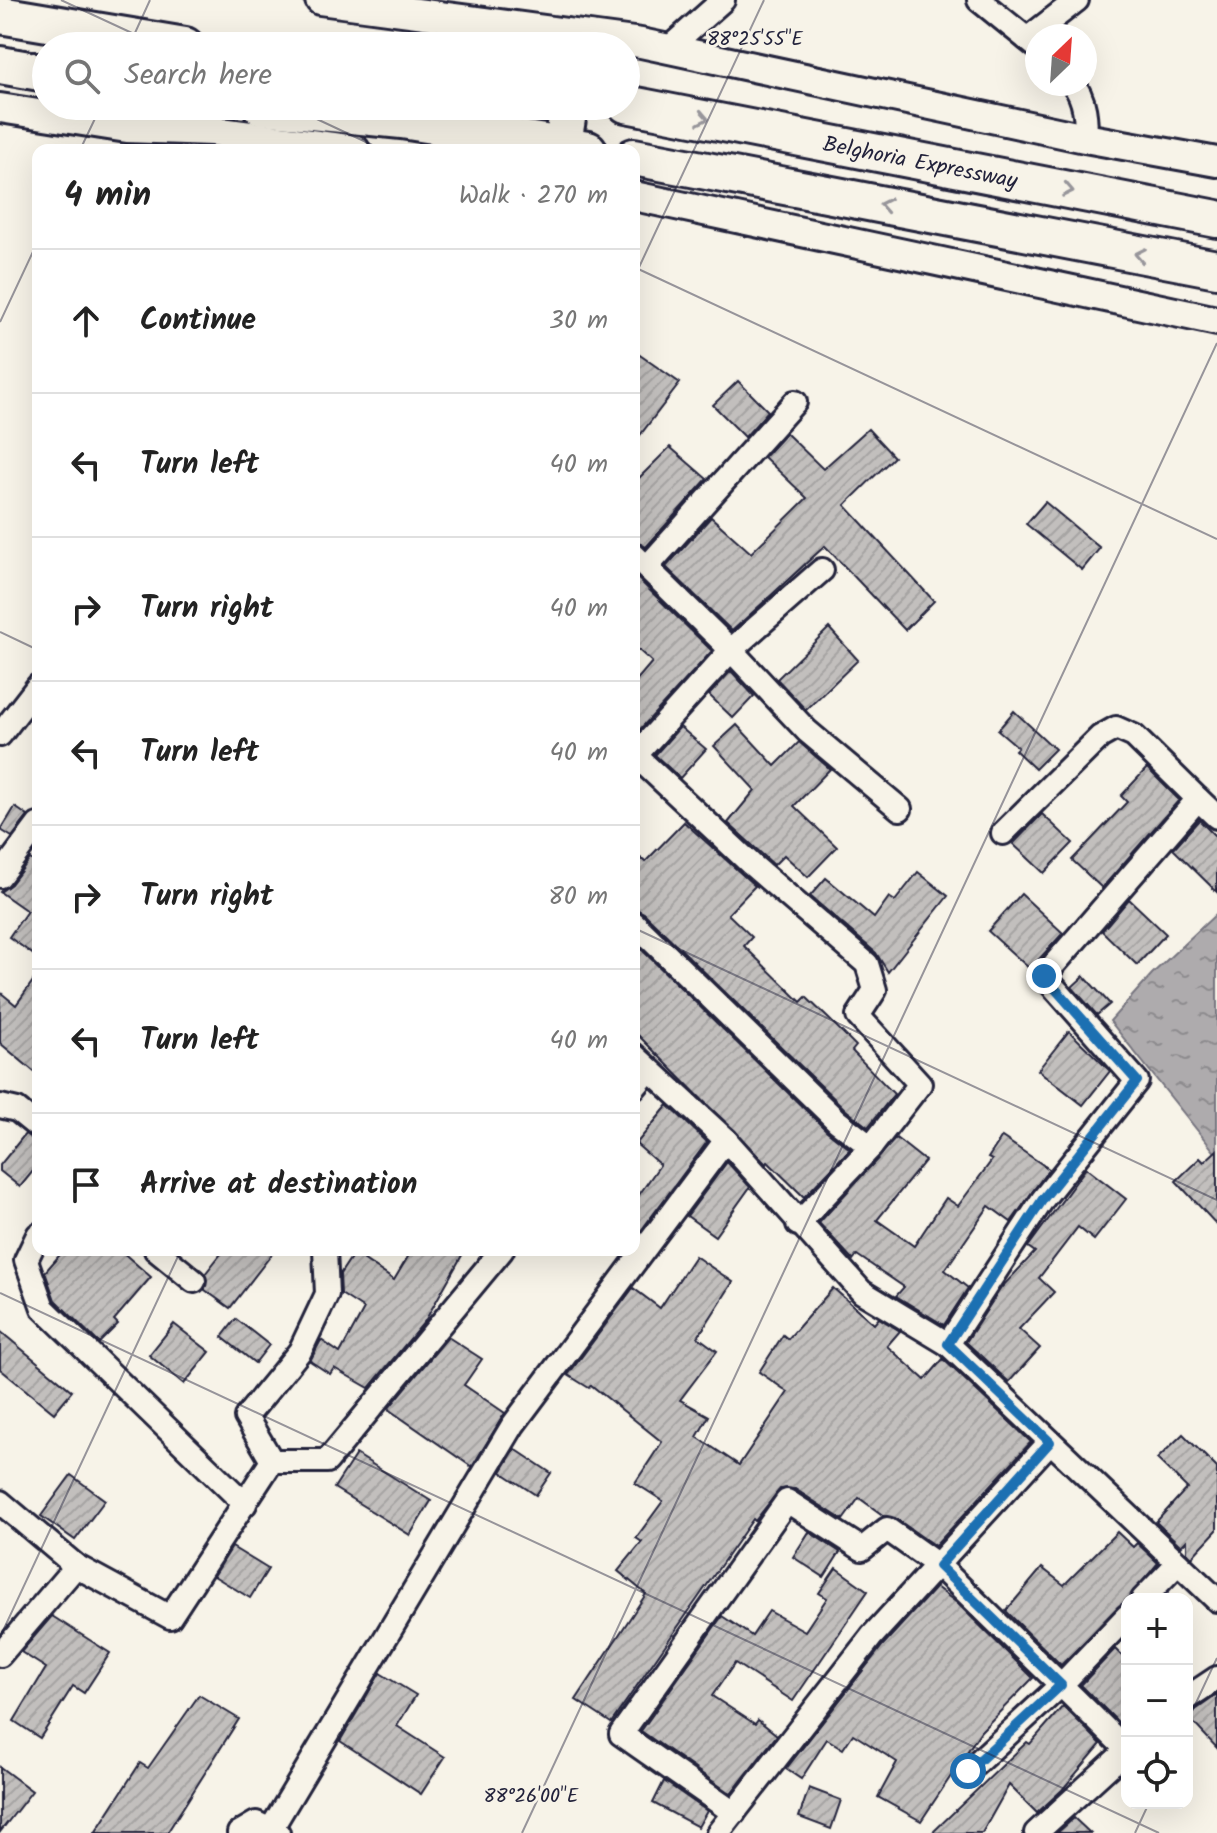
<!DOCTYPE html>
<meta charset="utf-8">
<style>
body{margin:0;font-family:Kalam,sans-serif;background:#f2f2f2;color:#222}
.controls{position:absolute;right:24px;bottom:24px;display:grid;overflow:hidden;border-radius:16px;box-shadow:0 8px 32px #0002}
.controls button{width:72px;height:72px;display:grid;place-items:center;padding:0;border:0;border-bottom:2px solid #e0e0e0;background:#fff;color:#222;font:40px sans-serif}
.compass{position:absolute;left:1025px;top:24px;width:72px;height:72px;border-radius:50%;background:#fff;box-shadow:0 8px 32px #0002;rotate:25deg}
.stop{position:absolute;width:24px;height:24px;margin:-18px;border:6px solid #1f6fb2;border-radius:50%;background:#fff}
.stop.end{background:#1f6fb2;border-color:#fff;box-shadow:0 2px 8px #0008}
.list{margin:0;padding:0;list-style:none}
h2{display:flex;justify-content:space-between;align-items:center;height:104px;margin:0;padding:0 32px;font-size:34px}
h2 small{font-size:26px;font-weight:400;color:#767676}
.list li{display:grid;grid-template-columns:52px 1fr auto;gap:24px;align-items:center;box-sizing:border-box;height:144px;padding:0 32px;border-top:2px solid #e0e0e0}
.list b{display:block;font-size:30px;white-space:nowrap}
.list em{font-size:26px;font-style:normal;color:#767676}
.icon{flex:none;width:44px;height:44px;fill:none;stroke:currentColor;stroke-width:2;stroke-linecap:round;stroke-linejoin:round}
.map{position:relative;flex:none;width:1217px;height:1833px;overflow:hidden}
.search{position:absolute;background:#fff;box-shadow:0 8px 32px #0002;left:32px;top:32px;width:608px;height:88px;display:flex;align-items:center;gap:20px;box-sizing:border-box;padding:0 28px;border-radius:44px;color:#767676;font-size:30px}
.panel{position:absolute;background:#fff;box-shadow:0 8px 32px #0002;left:32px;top:144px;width:608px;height:1112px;border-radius:16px}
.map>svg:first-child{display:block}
</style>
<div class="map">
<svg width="1217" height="1833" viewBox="0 0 1217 1833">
<defs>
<pattern id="water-ripples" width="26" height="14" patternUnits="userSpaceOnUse" patternTransform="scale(2)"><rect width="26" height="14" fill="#aeabad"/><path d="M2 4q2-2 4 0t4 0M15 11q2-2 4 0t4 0" fill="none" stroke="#8d8b8e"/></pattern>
<pattern id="building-hatch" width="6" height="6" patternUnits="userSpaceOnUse" patternTransform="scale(2)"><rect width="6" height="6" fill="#c2bfbd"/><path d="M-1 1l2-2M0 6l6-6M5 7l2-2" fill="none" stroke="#a6a4a3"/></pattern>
</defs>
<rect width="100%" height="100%" fill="#f7f3e8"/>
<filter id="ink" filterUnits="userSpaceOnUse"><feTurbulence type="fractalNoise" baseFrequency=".0125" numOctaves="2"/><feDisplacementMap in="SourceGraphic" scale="16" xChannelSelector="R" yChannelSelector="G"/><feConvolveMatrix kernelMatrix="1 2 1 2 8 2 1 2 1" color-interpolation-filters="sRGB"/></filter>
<g filter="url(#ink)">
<polygon fill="url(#water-ripples)" stroke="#76747f" stroke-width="2" points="1217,913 1217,1155 1110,1021 1152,974"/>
<g fill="url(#building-hatch)" stroke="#22223b" stroke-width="2">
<polygon points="634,351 680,383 634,443"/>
<polygon points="738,381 768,411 745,437 713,405"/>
<polygon points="868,429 894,457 845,505 934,601 905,630 825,546 732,631 666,567 711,517 751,553 807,498 764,457 786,433 823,469"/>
<polygon points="670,447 707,479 646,547 634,541 634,483"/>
<polygon points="1045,502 1100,548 1082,570 1026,524"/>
<polygon points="634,575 712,651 634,736 634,683 652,662 634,646"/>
<polygon points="829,628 858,660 806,710 777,679"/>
<polygon points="731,671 754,696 733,718 709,695"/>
<polygon points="1014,711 1055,749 1035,769 1015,750 1018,747 998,730"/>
<polygon points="737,725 775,766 799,742 830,769 794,806 837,847 808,877 784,855 774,865 728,823 755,790 714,746"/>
<polygon points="680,727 706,749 680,778 655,755"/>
<polygon points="1147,768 1179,800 1102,888 1072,860 1127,802 1121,796"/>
<polygon points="15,807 28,816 12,837 1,830"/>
<polygon points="1042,814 1073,843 1044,873 1013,844"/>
<polygon points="1199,820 1217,838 1217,892 1173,849"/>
<polygon points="684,822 755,886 728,914 752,937 744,946 801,1002 806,997 829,1019 856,1046 852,1051 894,1094 868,1127 846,1110 644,913 634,908 634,852 645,862"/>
<polygon points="30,859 38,864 38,958 9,937 27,911 0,892 11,884"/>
<polygon points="918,872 948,896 888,972 876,953 810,896 826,878 874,918 889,897 895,901"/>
<polygon points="1021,894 1063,933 1030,969 988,931"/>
<polygon points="1129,899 1166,934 1137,965 1102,931"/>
<polygon points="641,949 827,1131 850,1149 804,1197 768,1162 766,1164 634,1031 634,956"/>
<polygon points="38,974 38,1075 0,1043 0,992 16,1005"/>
<polygon points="1084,976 1110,1004 1097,1015 1072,987"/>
<polygon points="1069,1031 1110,1071 1083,1105 1038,1070"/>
<polygon points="668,1105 707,1142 634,1240 634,1202 660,1165 636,1144"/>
<polygon points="25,1134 38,1141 38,1165 20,1187 0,1171 0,1165"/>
<polygon points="1002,1137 1049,1169 1011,1222 989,1206 945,1270 968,1288 944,1325 896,1296 904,1287 857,1255 853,1260 819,1223 896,1138 925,1161 877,1220 914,1246 946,1198 958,1206 992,1160 988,1158"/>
<polygon points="1217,1150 1217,1225 1176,1181 1200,1158 1204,1162"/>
<polygon points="727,1162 750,1187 715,1236 687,1216"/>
<polygon points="1086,1168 1126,1199 1094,1240 1078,1227 1039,1278 1054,1292 1019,1329 1040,1348 1009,1382 966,1342 1001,1288 1035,1252 1028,1247"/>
<polygon points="64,1250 120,1250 151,1277 114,1320 118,1324 99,1343 55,1300 45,1272"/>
<polygon points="224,1250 275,1250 230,1308 205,1290 205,1274"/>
<polygon points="412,1250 465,1250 425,1321 369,1388 334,1368 330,1374 310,1361 321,1340 340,1353 364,1309 341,1294 340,1274 354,1253 394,1280"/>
<polygon points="695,1256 733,1282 698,1337 717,1351 680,1400 709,1416 697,1437 739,1465 788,1392 759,1372 783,1335 788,1339 833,1288 874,1324 879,1318 900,1331 887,1346 925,1380 943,1359 1031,1442 935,1546 895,1518 884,1516 859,1498 843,1520 795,1489 780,1489 755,1521 753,1519 611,1723 576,1700 646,1594 618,1571 642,1542 636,1538 663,1501 635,1483 662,1442 591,1385 589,1388 568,1375 633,1288 660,1308"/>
<polygon points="236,1319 269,1345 255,1363 222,1337"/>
<polygon points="174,1324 210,1352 184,1384 149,1355"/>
<polygon points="0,1331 72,1391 54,1413 0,1369"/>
<polygon points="448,1337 482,1359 464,1385 505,1413 472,1467 388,1409"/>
<polygon points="1183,1434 1217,1468 1217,1530 1192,1557 1187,1552 1187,1540 1181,1546 1156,1522 1187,1488 1157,1459"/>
<polygon points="515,1449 551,1473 536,1495 501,1472"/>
<polygon points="356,1454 431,1501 410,1535 334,1488"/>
<polygon points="71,1475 105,1500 75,1540 41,1516"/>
<polygon points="809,1532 840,1552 824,1577 793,1557"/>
<polygon points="1117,1532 1133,1547 1137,1543 1158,1563 1129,1598 1061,1665 1006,1611 1042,1568 1064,1585"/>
<polygon points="232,1547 268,1569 250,1598 214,1576"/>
<polygon points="836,1568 868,1591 793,1701 735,1663 712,1696 755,1724 758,1720 777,1735 731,1794 641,1731 722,1616 752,1636 769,1611 805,1631 827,1598 819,1593"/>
<polygon points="936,1587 957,1603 1033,1678 981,1731 921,1821 878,1797 897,1762 853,1734 843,1749 827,1739 801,1779 786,1769 883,1645"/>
<polygon points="52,1616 110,1653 84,1693 73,1686 40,1738 14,1721 46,1668 21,1652"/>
<polygon points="1115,1649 1127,1661 1127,1716 1120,1724 1081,1685"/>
<polygon points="380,1673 416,1695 397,1726 445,1757 421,1794 340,1741"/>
<polygon points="199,1695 239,1719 167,1833 95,1833 140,1763 148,1768"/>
<polygon points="1217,1695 1217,1748 1187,1716"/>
<polygon points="1063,1706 1101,1744 1062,1790 1037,1813 1009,1785 982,1833 932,1833 1027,1742 1030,1744"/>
<polygon points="0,1767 32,1791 0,1832"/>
<polygon points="664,1781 707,1811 698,1827 653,1803"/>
<polygon points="809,1788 841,1800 831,1829 799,1817"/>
<polygon points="1074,1818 1090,1833 1057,1833"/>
</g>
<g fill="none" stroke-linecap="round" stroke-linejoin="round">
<g stroke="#22223b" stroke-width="28">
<g id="minor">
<polyline points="979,0 1037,47"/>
<polyline points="1027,39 1077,0"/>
<polyline points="669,48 723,0"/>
<path d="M1073,84c12,14 14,37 12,54"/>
<polyline points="634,555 731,650 822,570"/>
<polyline points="647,567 795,402"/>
<polyline points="0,735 38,686"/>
<polyline points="635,755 751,864 867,964 875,990 858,1016 920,1084 871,1147 798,1224"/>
<polyline points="634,757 731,650 807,731 900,809"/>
<polyline points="1198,799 1217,817"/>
<polyline points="0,876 38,825"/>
<polyline points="634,923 837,1121 871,1147"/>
<polyline points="634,1055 726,1140 862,1292 948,1344 1217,1600"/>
<polyline points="634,1088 649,1070"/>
<polyline points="0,1106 17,1110 38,1127"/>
<polyline points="38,1235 26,1260 43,1308 245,1504"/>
<polyline points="156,1250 194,1281"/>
<polyline points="948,1344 1043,1199 1137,1081 1044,976 1198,799 1134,736 1116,728 1100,737 1003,833"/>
<polyline points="272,1461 327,1461 502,1250"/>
<polyline points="0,1502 76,1566 170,1617 272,1461 246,1417 300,1351 327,1294 325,1250"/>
<polyline points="1143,1599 1178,1563"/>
<polyline points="0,1655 76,1566"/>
<polyline points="1187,1698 1217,1678"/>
<polyline points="734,1813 621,1734 787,1501 862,1549 887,1529 939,1566 1061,1685 968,1771"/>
<polyline points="271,1829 513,1425 726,1140"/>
<polyline points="239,1833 256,1823 278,1833"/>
<polyline points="718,1833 872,1636 1050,1442"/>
<polyline points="1036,1833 1127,1750 1061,1685 1127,1616"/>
</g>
</g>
<g stroke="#22223b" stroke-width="34">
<g id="tertiary">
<polyline points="320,0 641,43 1085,138 1217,162"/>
<polyline points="0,108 127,128 213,131 355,150"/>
<polyline points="634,196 1217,321"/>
</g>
</g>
<g stroke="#22223b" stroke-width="42">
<g id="trunk">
<polyline points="0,15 185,46"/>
<polyline points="0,65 46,73"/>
<path id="s1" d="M626,104l591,115"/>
<polyline points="261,106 402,120 588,150"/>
<polyline points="562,150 569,106"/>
<polyline points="634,157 1217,269"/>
</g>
</g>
<use href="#minor" stroke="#f7f3e8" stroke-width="22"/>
<use href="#tertiary" stroke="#f7f3e8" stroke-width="28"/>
<use href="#trunk" stroke="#f7f3e8" stroke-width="36"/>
</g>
<defs><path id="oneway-chevron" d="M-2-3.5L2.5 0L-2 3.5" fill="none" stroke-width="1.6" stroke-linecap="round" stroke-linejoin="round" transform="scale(2)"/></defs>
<g stroke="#97959a">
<use href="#oneway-chevron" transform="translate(703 118) rotate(11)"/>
<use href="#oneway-chevron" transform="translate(1068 190) rotate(11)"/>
<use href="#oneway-chevron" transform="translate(885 205) rotate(-169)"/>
<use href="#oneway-chevron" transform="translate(1140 255) rotate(-169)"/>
</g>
</g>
<g fill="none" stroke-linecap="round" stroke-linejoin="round" filter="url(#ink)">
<polyline stroke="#1f6fb2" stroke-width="10" points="968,1771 1061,1685 939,1566 1050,1442 948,1344 1043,1199 1137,1081 1044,976"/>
</g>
<path fill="none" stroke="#22223b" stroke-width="2" stroke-opacity="0.45" d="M61,0l99,46M129,46l21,-46M289,106l94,44M80,150l21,-44M634,267l583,272M634,278l130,-278M0,322l38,-81M0,632l38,18M634,928l583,272M0,1293l1159,540M0,1637l181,-387M1187,1722l30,-64M522,1833l695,-1490M1135,1833l14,-30"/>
<g text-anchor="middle" stroke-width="6" stroke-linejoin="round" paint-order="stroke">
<g font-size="22" fill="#22223b" stroke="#f7f3e8">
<text dy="8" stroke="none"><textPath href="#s1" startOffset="300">Belghoria Expressway</textPath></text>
</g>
</g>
<g font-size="20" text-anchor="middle" fill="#22223b" stroke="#f7f3e8" stroke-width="6" stroke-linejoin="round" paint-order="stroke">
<text x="755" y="45">88°25'55"E</text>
<text x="531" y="1802">88°26'00"E</text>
</g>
</svg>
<div class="controls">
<button>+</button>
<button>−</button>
<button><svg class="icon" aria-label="locate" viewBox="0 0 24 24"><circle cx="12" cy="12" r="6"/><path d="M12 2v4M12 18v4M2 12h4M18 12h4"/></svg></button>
</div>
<svg class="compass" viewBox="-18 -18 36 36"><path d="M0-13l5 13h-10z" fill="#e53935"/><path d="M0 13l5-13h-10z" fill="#767676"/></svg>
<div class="stop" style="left:968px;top:1771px"></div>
<div class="stop end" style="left:1044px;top:976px"></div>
<div class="search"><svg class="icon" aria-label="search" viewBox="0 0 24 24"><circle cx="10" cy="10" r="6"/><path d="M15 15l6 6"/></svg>Search here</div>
<section class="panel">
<h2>4 min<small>Walk · 270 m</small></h2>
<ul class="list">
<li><svg class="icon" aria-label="ahead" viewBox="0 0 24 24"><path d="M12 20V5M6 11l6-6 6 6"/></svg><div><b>Continue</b></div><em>30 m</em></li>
<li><svg class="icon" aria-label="left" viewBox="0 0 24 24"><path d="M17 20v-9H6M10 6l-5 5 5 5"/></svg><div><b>Turn left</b></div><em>40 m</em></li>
<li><svg class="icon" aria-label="right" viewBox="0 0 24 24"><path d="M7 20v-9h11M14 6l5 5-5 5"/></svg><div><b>Turn right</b></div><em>40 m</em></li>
<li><svg class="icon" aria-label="left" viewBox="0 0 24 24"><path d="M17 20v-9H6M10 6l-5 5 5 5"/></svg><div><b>Turn left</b></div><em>40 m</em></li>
<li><svg class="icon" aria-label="right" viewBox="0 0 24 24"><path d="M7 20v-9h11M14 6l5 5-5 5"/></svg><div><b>Turn right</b></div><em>80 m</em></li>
<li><svg class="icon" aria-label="left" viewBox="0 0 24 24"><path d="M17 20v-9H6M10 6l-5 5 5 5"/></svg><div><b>Turn left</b></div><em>40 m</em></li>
<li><svg class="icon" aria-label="arrive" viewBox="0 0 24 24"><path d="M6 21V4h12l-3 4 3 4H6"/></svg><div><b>Arrive at destination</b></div></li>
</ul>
</section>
</div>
